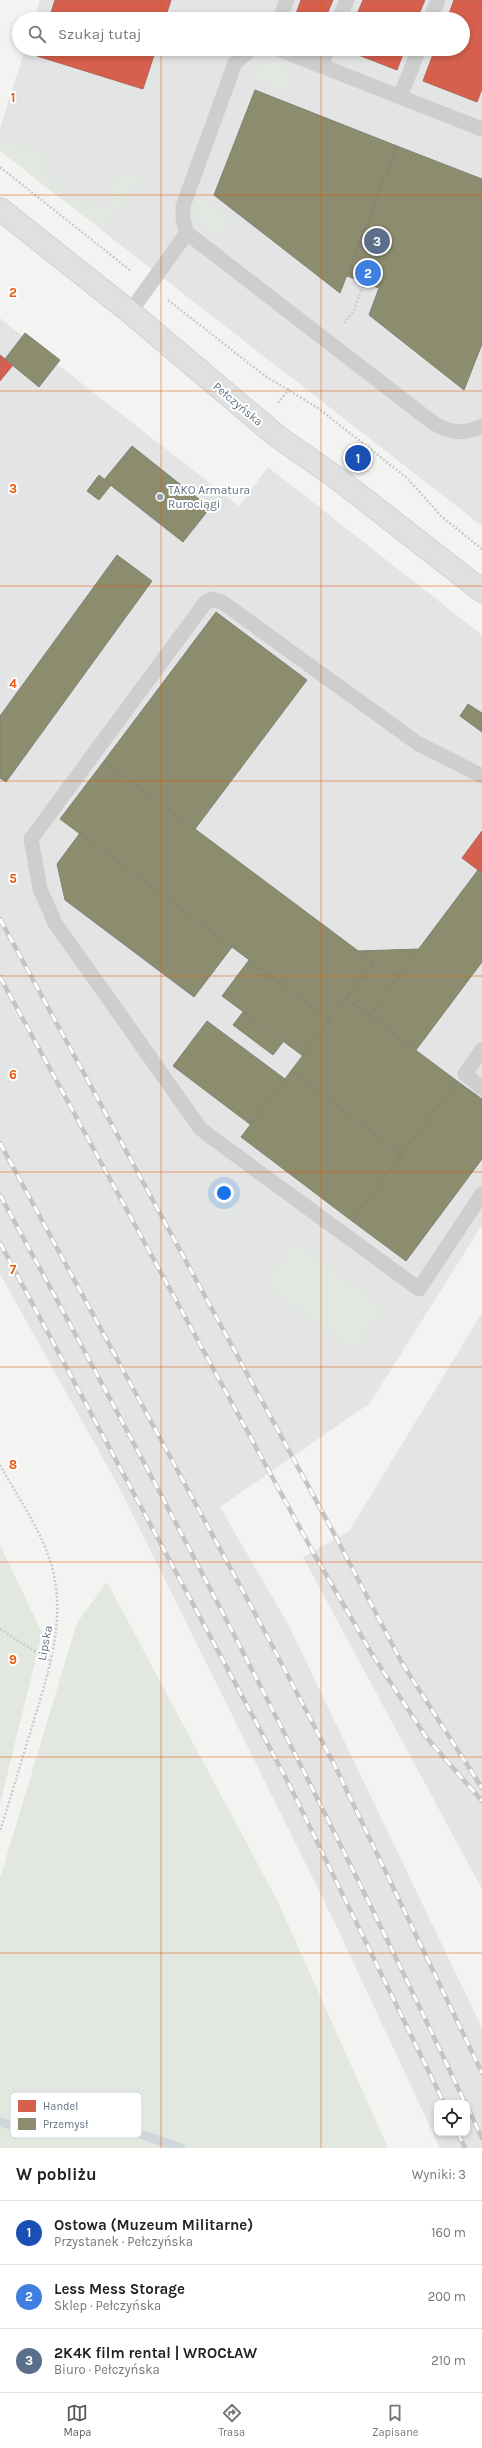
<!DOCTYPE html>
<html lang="pl">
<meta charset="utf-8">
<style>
body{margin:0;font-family:Karla,sans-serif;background:#f6f6f6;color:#222}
.controls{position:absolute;right:12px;bottom:12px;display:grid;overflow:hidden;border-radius:8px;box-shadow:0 2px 6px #0003}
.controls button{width:36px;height:36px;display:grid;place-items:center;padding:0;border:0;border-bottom:1px solid #e0e0e0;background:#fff;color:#222;font:20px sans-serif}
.you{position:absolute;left:224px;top:1193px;width:14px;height:14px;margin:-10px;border:3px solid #fff;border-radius:50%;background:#1a73e8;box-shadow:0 0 0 6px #1a73e833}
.badge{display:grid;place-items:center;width:26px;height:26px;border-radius:50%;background:#565b5f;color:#fff;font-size:13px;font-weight:700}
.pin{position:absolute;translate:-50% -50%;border:2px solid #fff;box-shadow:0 1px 4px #0006}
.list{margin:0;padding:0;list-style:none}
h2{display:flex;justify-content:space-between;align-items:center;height:52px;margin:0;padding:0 16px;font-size:17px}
h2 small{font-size:13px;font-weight:400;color:#767676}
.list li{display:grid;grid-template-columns:26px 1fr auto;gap:12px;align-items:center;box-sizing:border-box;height:64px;padding:0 16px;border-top:1px solid #e0e0e0}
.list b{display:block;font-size:15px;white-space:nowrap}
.list p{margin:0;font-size:13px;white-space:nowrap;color:#767676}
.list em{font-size:13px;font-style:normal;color:#767676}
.icon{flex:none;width:22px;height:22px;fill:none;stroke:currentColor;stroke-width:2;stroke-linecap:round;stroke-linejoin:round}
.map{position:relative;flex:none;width:482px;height:2148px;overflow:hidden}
.search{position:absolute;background:#fff;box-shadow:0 2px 6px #0003;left:12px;right:12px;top:12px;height:44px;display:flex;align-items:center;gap:10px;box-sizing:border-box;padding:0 14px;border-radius:22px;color:#767676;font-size:15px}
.sheet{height:244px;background:#fff}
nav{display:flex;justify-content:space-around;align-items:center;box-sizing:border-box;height:56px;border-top:1px solid #e0e0e0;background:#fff;font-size:11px;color:#767676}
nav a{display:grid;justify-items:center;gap:2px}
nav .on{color:#565b5f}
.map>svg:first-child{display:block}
</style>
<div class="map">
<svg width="482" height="2148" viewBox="0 0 482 2148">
<rect width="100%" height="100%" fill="#f3f4f1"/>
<g fill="#e3e5e4" fill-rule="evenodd">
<polygon points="40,0 482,0 482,526 0,151 0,128 25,49 463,49 463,19 34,19"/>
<path d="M0,318l22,18 3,-3 35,27 -3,4 182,142 29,-39 214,168v590l-112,178 -150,104 68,117 194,404v120h-42l-107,-229 -213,-430 -120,-215zM437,2103h30v30h-30z"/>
<polygon points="482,1313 482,1889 303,1557 349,1531"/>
</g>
<g fill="#e2e7df">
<polygon points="274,64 292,70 284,90 249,77 256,69"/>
<polygon points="1,140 45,154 39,176 60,182 57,194 107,209 120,170 143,177 101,229 0,151"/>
<path d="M201,196l30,24 -14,17c-17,-14 -22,-19 -16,-41z"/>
<polygon points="296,1242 384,1309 353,1350 265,1284"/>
<polygon points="0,1545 42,1633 0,1804"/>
<polygon points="107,1582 278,1902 388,2148 0,2148 0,1878 77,1623"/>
</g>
<g fill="#d6604d" stroke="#b3655d">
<polygon points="55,0 171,0 165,19 49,19"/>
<polygon points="301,0 333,0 325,19 294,19"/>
<polygon points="363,0 425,0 417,19 355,19"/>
<polygon points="454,0 482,0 482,89 477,102 423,81 435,49 463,49 463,19 447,19"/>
<polygon points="40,49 156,49 143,89 37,56"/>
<polygon points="343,49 405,49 397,70"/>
<polygon points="0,355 13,365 0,381"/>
<polygon points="482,831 482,873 462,858"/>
</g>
<g fill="#8c8c6e" stroke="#7f8474">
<polygon points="255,90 397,146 340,293 214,195"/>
<polygon points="397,146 482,179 482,344 464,390 369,315 379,288 347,276"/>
<polygon points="25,333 60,360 39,387 5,359"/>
<polygon points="132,446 210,508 183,542 104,480"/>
<polygon points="99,475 111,485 99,500 87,491"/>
<polygon points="117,555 152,581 6,782 0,778 0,716"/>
<polygon points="216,612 307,680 195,829 104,761"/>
<polygon points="468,704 482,713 482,732 460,716"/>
<polygon points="104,761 373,962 330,1020 60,819"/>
<polygon points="80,833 232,947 194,997 65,900 57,864"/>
<polygon points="478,870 482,873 482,962 416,1050 369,1015"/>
<polygon points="419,949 369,1015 346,998 373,962 358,951"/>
<polygon points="249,960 330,1020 303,1056 222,996"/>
<polygon points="346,998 457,1081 402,1155 291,1071"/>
<polygon points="243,1012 283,1042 273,1055 233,1025"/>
<polygon points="207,1021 285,1079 251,1125 173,1066"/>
<polygon points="291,1071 402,1155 352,1221 241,1137"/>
<polygon points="457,1081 482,1099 482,1159 406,1261 352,1221"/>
</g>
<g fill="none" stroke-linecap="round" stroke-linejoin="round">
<polyline stroke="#cfd6d9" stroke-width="9" points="0,2122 39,2133 126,2129 181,2148"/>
<g stroke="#d1d2d2" stroke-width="24">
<polyline id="secondary" points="0,209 130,312 278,437 337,478 482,591"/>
</g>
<g stroke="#cacbcb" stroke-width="2.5" stroke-dasharray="2 2" stroke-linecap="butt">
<polyline points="0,167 131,271"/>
<polyline points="168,300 265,376 318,408 407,478 441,516 482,549"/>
<polyline points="344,323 354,310 364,283"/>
<polyline points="278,403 289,389"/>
<path d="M0,1465c17,31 43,68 52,102 15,55 -5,108 -20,160 -11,35 -21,70 -32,104"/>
<polyline points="0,1629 51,1662"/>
</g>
<g stroke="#cdcece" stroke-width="15">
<polyline points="280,19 287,0"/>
<polyline points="339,19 347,0"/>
<polyline points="430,19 438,0"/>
<polyline points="278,49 482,129"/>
<polyline points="321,66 328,49"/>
<polyline points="400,97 419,49"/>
<polyline points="187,233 183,220 183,206 235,63 251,49"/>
<path d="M130,312l57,-79 245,189c17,11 32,13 50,4"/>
<polyline points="482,776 417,743 222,602 212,599 205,603 31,839 40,889 55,923 200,1128 211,1137 419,1289 482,1194"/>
<polyline points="482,1050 465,1074 482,1088"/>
</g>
<use href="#secondary" stroke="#e0e0e1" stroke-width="22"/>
<g stroke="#c3c4c4" stroke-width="4.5">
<g id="rail">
<polyline points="0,919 337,1539 402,1663 482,1788"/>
<polyline points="0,977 313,1552 372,1654 426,1737 482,1801"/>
<polyline points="0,1143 264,1630 335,1766 482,2073"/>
<path d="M0,1195c163,299 321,600 465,908"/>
<polyline points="0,1243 288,1782 444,2103"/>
<polyline points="467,2106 482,2138"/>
<polyline points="458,2133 465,2148"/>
</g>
</g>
<use href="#rail" stroke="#fff" stroke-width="3" stroke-dasharray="9" stroke-linecap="butt"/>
</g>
<path fill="none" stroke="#e8590c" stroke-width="1" stroke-opacity="0.55" d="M161,0v19M321,0v19M161,49v2099M321,49v2099M0,195h482M0,391h482M0,586h482M0,781h482M0,976h482M0,1172h482M0,1367h482M0,1562h482M0,1757h482M0,1953h482"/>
<circle fill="#95a0aa" stroke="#fff" stroke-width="1.5" cx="160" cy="497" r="4"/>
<g text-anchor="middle" stroke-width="4" stroke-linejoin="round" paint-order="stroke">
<g font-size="12" fill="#627283" stroke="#fff">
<text transform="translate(238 404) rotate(40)" y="4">Pełczyńska</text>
<text transform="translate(45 1643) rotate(-79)" y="4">Lipska</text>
</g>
<g font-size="12" fill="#627283" stroke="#fff" text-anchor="start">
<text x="168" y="494">TAKO Armatura<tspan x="168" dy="14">Rurociągi</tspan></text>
</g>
</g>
<rect x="10" y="2092" width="132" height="46" rx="6" fill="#fff" stroke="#d0d5da" stroke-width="1"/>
<rect x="18" y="2100" width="18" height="12" fill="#d6604d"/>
<rect x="18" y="2118" width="18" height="12" fill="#8c8c6e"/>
<g font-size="11" fill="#627283">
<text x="43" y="2110">Handel</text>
<text x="43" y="2128">Przemysł</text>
</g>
<g font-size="13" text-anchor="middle" font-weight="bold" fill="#e8590c" stroke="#fff" stroke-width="4" stroke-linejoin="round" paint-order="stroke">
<text x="13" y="102">1</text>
<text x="13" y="297">2</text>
<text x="13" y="493">3</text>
<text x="13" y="688">4</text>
<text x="13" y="883">5</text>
<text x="13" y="1079">6</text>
<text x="13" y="1274">7</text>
<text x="13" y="1469">8</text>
<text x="13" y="1664">9</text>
</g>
</svg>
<div class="controls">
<button><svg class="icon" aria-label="locate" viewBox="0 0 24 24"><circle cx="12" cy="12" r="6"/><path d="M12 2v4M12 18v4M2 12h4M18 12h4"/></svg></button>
</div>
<div class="you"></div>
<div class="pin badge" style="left:358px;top:458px;background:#1a4fb4">1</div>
<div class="pin badge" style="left:368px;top:273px;background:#3f7fe0">2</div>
<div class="pin badge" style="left:377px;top:241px;background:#5c6f8a">3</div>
<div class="search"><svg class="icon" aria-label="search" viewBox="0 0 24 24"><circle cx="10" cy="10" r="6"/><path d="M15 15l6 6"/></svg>Szukaj tutaj</div>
</div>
<section class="sheet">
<h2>W pobliżu<small>Wyniki: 3</small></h2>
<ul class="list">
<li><span class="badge" style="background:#1a4fb4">1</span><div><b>Ostowa (Muzeum Militarne)</b><p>Przystanek · Pełczyńska</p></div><em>160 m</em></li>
<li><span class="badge" style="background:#3f7fe0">2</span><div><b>Less Mess Storage</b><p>Sklep · Pełczyńska</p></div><em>200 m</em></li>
<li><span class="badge" style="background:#5c6f8a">3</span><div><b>2K4K film rental | WROCŁAW</b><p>Biuro · Pełczyńska</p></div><em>210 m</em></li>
</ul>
</section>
<nav>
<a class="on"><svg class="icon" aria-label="map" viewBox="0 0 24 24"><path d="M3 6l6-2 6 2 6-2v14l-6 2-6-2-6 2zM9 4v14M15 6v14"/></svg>Mapa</a>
<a><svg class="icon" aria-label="directions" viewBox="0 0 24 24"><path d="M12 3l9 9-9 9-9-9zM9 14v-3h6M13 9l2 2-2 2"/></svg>Trasa</a>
<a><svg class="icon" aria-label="saved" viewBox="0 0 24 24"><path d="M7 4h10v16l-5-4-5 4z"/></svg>Zapisane</a>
</nav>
